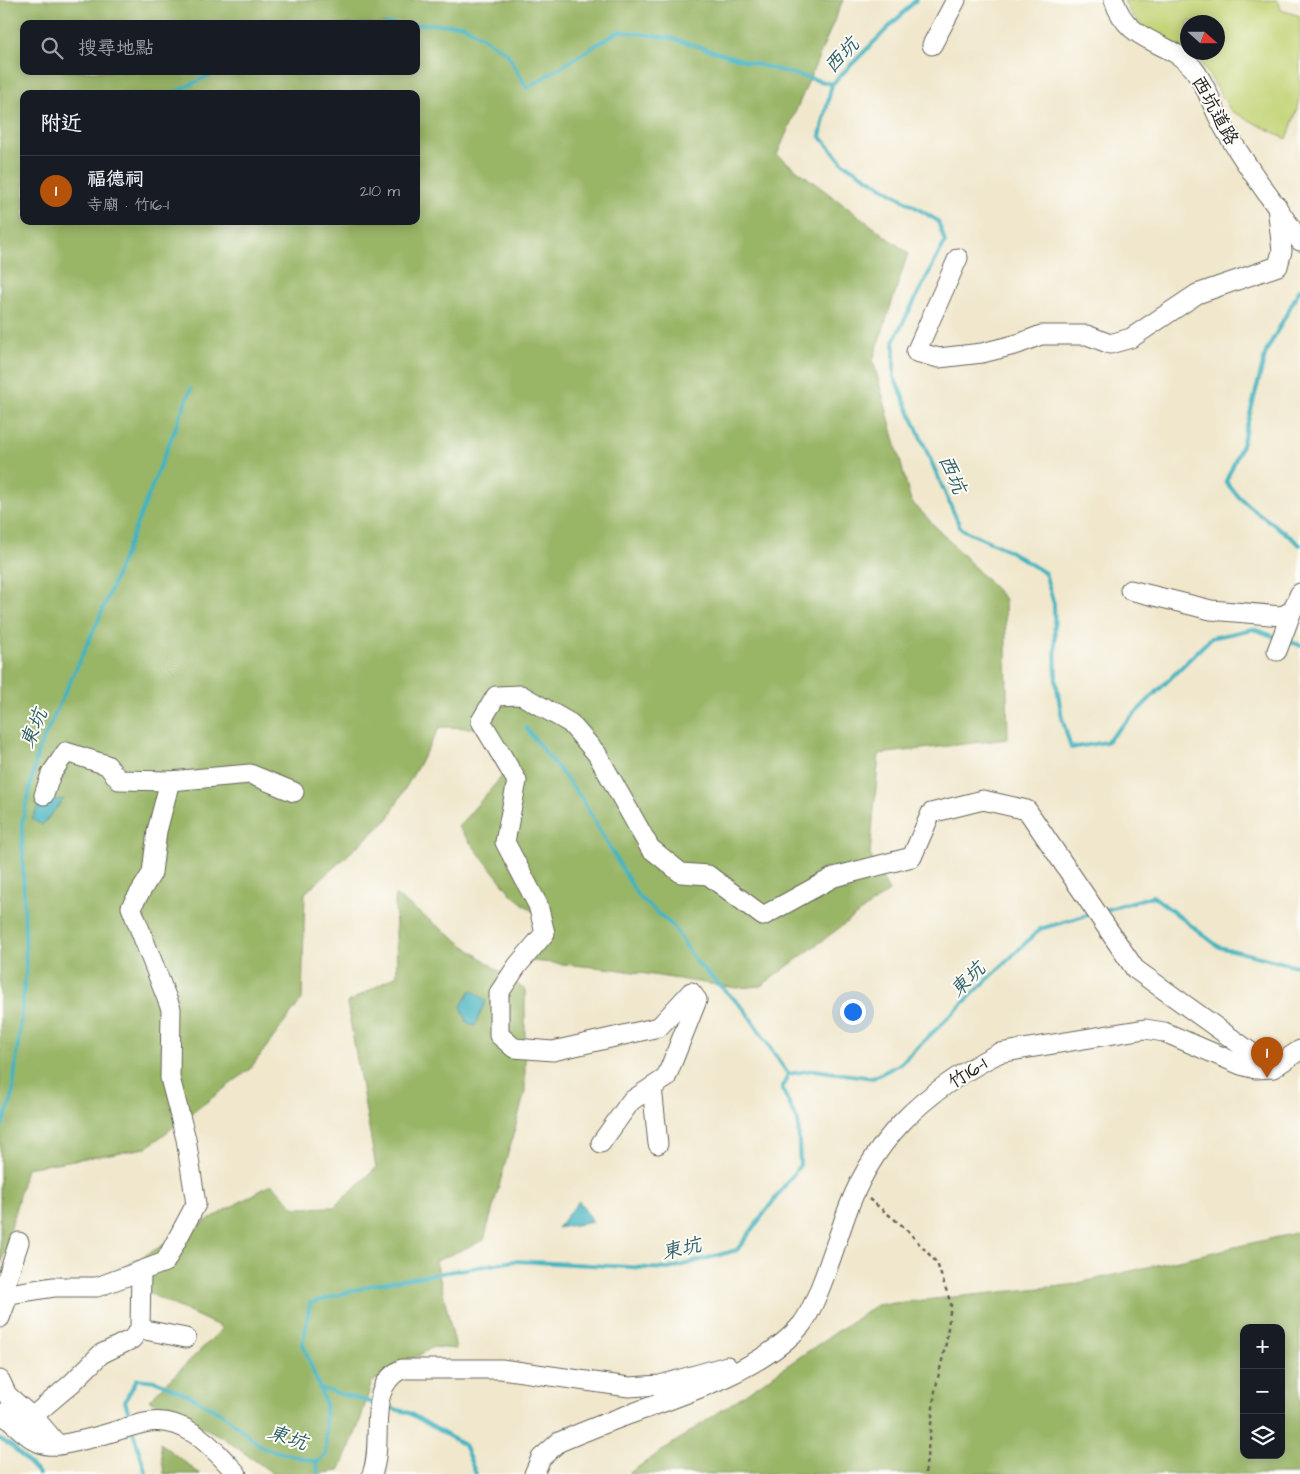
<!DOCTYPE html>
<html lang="zh-TW">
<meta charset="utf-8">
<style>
body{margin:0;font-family:"Architects Daughter","LXGW WenKai TC",sans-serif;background:#242831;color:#f1f3f6}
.controls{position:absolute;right:15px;bottom:15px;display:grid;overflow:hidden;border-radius:10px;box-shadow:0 2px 12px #0003}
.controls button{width:45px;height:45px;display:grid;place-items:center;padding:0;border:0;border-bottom:1px solid #363941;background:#171b24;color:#f1f3f6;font:25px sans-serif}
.compass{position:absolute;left:1180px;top:15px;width:45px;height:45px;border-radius:50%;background:#171b24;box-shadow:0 2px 12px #0003;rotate:111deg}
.you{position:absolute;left:852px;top:1011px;width:18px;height:18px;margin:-12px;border:4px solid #fff;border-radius:50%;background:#1a73e8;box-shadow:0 0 0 8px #1a73e833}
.badge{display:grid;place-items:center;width:32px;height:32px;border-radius:50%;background:#b45309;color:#fff;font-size:16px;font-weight:700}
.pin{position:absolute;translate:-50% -41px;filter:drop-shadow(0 1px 2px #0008)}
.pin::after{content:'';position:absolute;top:26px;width:18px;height:15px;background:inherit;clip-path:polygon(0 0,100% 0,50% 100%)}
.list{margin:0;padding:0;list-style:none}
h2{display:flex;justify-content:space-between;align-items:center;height:65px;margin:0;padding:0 20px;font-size:21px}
h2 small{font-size:16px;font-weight:400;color:#9ea1a6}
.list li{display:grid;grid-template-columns:32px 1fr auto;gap:15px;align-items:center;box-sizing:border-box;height:70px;padding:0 20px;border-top:1px solid #363941}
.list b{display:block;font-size:19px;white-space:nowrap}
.list p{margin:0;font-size:16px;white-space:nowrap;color:#9ea1a6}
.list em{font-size:16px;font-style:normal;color:#9ea1a6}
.icon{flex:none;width:28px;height:28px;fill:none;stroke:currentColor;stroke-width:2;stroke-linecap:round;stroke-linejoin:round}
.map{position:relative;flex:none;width:1300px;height:1474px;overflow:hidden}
.search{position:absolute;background:#171b24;box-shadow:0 2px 12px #0003;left:20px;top:20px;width:400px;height:55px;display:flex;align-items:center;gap:12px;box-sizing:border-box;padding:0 18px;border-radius:10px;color:#9ea1a6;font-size:19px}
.panel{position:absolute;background:#171b24;box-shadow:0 2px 12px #0003;left:20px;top:90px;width:400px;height:135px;border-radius:10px}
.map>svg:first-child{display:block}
</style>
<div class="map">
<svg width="1300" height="1474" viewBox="0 0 1300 1474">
<rect width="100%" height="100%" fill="#fdfcf7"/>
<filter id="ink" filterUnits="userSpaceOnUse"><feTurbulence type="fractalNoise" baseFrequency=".02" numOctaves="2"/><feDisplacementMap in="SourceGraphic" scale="10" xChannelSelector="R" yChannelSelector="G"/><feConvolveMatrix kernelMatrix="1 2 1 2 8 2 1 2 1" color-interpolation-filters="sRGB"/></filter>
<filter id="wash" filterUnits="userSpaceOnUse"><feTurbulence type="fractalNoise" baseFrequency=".0096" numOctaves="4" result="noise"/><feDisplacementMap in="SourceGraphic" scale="20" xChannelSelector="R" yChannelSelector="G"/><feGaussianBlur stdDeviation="1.12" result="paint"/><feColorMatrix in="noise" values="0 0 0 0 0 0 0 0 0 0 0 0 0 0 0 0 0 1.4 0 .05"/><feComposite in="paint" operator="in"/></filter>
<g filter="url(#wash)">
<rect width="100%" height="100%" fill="#f0e7cc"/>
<path fill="#c2d375" stroke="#6f7848" d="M1124,0h154l3,10 19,6v85l-13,38 -56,-28 -34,-55 -7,-3 28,-1v-30h-30l-1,29c-24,-13 -53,-22 -63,-51z"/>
<g fill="#99b566" stroke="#5a6841" fill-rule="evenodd">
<path d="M0,0h843l-66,155 131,98 -35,107 38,141 94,98 3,140 -129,15 -9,101 19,36 -128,95 -25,2 -122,-19 -82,-8 23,-32 -43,-34 -54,-68 45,-52 -27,-47 -36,-1 -52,92 -83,74 -3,106 -52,70 -104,79 -120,20 -26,102zM24,24h392v47h-392zM24,94h392v127h-392z"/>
<polygon points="395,895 525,990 525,1092 484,1240 436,1261 456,1349 433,1347 372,1382 358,1427 339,1471 316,1474 274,1474 222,1437 149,1400 223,1328 110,1275 272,1184 295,1208 334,1207 376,1168 347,1003 397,975"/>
<path d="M1300,1232v242h-672l248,-169 194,-20zM1244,1328h37v127h-37z"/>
<polygon points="160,1443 200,1474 164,1474"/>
</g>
<g fill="#45b4c0" stroke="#30686e">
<polygon points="64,799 42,825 32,819 41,801"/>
<polygon points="471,990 486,1000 475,1026 467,1022 461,1006"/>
<polygon points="579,1201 593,1222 557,1228"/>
</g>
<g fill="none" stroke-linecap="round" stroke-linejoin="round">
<g stroke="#45b4c0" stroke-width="4">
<polyline points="916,0 832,84 820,136 843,163 938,221 945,242 894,340 894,377 961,529 1006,549 1045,573 1054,604 1056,681 1062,718 1071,748 1106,742 1211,638 1253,629 1276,637"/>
<polyline points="387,24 397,24"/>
<polyline points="416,24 463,25 507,53 527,88 619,31 671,38 752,63 832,84"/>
<polyline points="171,94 219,71"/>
<path d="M1300,289l-34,63 -24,93 -16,36c13,23 53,45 74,64"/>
<polyline points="1287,641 1300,645"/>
<polyline points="526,728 580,796 638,896 673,926 697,963 745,1010 788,1074"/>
<polyline points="1102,911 1153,896 1219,947 1300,967"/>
<polyline points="0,1131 12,1099 26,970 22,823 38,751 98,621 191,389"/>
<polyline points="319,1388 373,1403"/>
<polyline points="384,1406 409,1413 464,1445 476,1474"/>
<polyline points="131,1421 125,1401 137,1379 156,1381 192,1397 226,1416 263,1448 317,1462 326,1455 325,1403 303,1344 310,1303 376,1284 514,1261 668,1269 737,1250 800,1165 798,1122 782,1089 788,1074 814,1070 873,1078 900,1064 1040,929 1091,914"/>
<polyline points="133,1431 146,1474"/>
<polyline points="0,1439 12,1446 39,1474"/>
<polyline points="317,1462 318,1474"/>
</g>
</g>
</g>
<g filter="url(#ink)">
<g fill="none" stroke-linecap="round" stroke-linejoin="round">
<g stroke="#66635a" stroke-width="21">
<g id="minor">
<path d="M1114,0c14,45 54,39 79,68 14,17 19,39 30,58 22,40 52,77 77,115"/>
<polyline points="932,45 956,0"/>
<polyline points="958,258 916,352 939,358 982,353 1018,344 1041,335 1087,335 1110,344 1131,338 1197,294 1278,266 1282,251 1277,206"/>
<polyline points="1130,590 1211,610 1282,616 1292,611 1300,593"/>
<polyline points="1277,651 1292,611"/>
<polyline points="44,795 51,774 66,752 107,765 119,780 170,781 250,774 294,792"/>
<polyline points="652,1087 658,1144"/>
<polyline points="601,1143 631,1101 666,1078 697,1000 691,992 659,1027 553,1051 514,1048 499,1035 499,993 517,966 545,933 538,905 505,842 517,781 481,721 496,696 521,695 570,723 597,754 650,848 681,873 708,875 763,916 834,877 912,857 931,813 983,800 1027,810 1135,969 1273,1068"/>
<polyline points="9,1294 6,1282 19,1242"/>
<polyline points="0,1318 9,1294 54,1287 97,1287 165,1262 196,1204 186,1139 170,1078 171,1009 131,907 152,873 157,831 170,781"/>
<polyline points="140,1329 186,1338"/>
<polyline points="0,1380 7,1395 40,1424 58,1445"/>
<path d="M0,1413c13,8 26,25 40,30 12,5 26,1 38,-2 23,-4 44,-13 66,-18 41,-9 69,25 93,51"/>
<polyline points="32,1417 72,1383 101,1354 132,1339 140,1329 141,1271"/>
<path d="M372,1474c13,-33 -8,-87 30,-105h99l128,18 31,-2 67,-19"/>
<path d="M534,1474l7,-16 18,-16c26,-11 51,-21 77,-30 52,-19 130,-44 166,-88 15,-20 32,-75 41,-101 27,-83 80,-131 156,-170l146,-24 19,3 77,33 15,4 17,-1 27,-18"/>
</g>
</g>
<polyline stroke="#66635a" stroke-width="2.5" stroke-dasharray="4 4" stroke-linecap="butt" points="869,1199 904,1227 937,1263 951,1304 946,1343 935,1391 925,1474"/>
<use href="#minor" stroke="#fff" stroke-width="19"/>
</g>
</g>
<g text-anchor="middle" stroke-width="4" stroke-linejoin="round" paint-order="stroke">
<g font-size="19" fill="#1c1c1c" stroke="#fdfcf7">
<text transform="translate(1216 110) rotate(61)" y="7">西坑道路</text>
<text transform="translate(967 1072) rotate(-32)" y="7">竹16-1</text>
</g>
<g font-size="20" font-style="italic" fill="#2e6066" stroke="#fdfcf7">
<text transform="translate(841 55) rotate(-46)" y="7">西坑</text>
<text transform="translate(953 474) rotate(66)" y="7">西坑</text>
<text transform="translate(33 728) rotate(-67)" y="7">東坑</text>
<text transform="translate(967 979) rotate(-44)" y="7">東坑</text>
<text transform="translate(681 1248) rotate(-12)" y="7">東坑</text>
<text transform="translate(288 1437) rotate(19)" y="7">東坑</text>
</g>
</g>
</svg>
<div class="controls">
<button>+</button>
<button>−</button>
<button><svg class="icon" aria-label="layers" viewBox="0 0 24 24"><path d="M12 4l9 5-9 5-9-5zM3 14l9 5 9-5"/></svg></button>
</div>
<svg class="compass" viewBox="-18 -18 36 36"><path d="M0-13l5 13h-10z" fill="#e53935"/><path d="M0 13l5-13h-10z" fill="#9ea1a6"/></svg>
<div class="you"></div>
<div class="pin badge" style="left:1267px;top:1078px">1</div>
<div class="search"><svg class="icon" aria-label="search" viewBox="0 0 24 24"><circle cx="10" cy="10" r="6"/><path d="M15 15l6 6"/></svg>搜尋地點</div>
<section class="panel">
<h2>附近<small></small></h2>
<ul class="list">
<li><span class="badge">1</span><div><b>福德祠</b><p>寺廟 · 竹16-1</p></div><em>210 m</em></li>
</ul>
</section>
</div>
